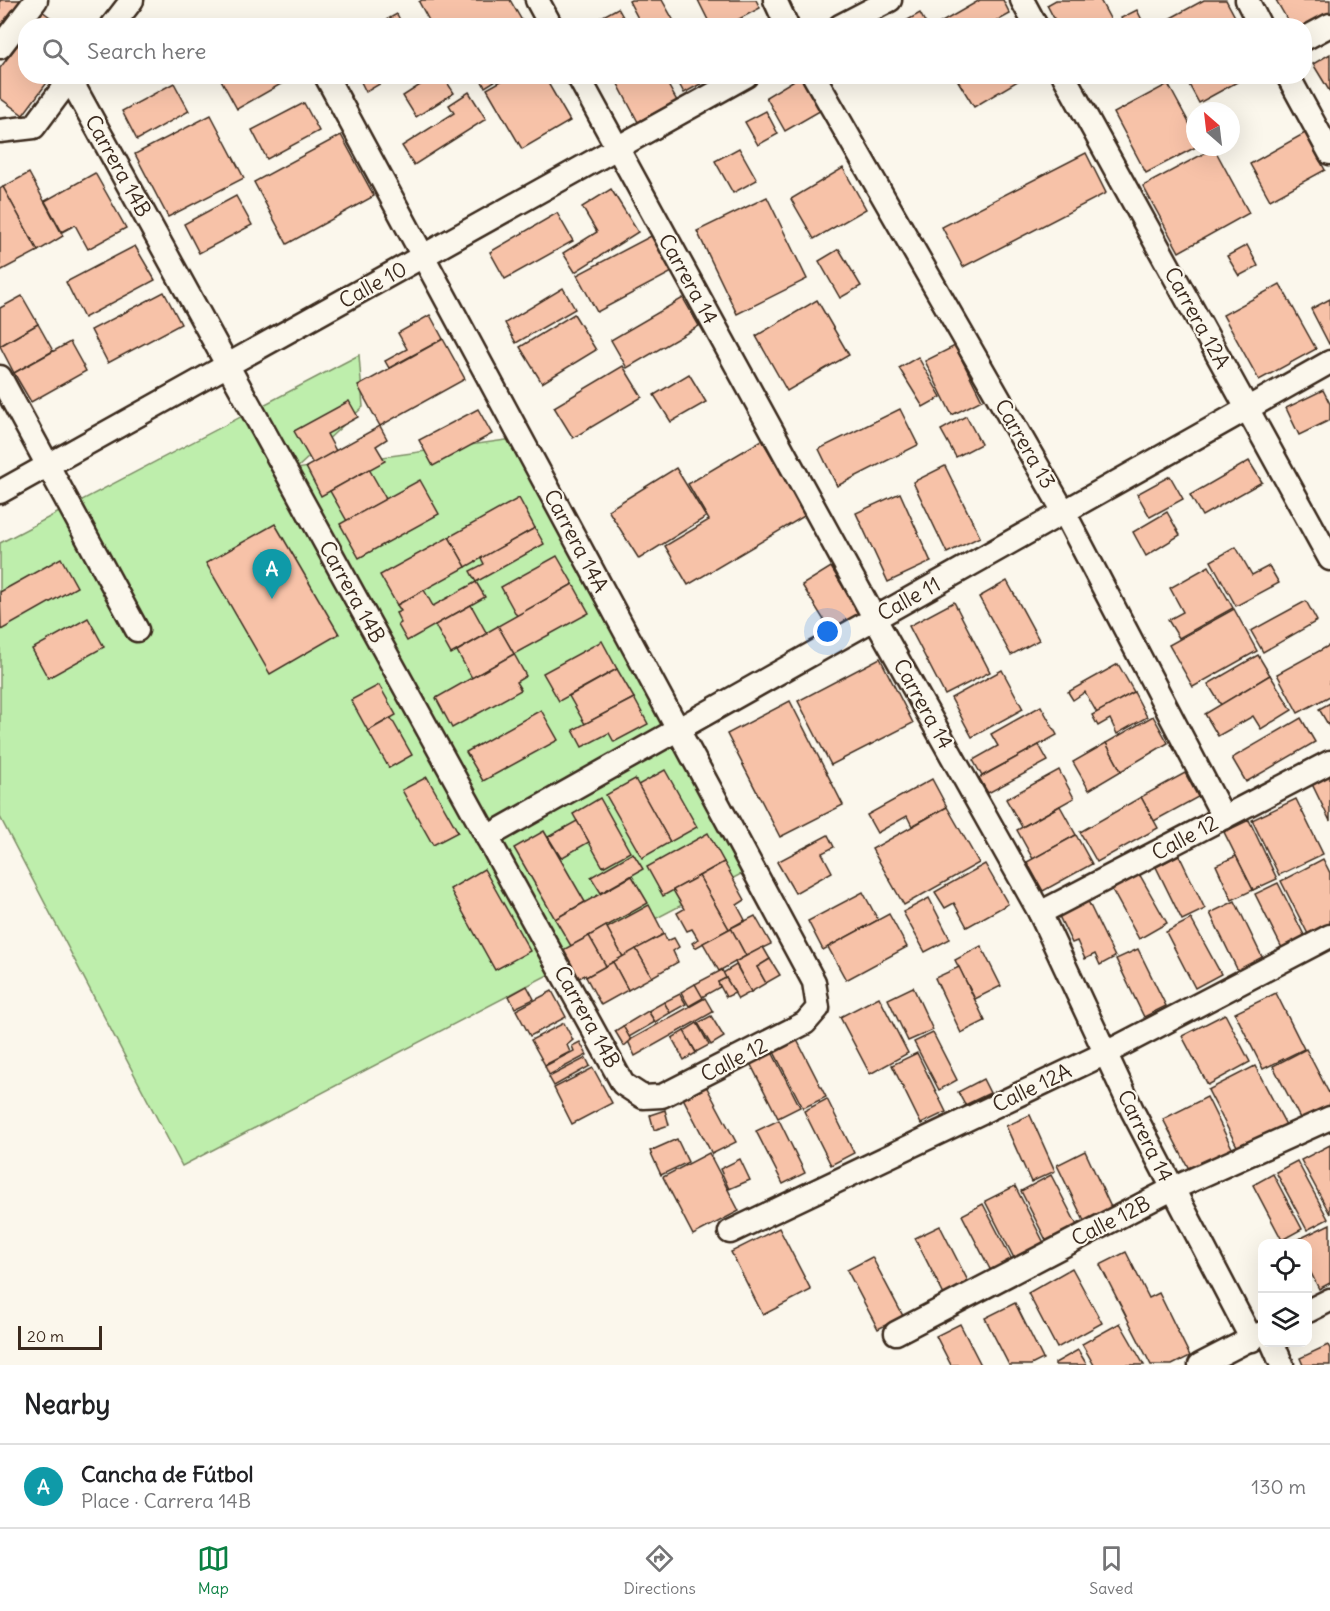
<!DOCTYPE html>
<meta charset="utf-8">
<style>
body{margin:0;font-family:Delius,sans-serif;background:#f6f6f6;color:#202124}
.controls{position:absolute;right:18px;bottom:18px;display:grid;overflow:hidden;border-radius:12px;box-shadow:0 6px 24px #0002}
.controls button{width:54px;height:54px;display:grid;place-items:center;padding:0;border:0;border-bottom:2px solid #e0e0e0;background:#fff;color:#202124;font:30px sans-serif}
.compass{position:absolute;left:1186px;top:102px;width:54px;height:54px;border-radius:50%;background:#fff;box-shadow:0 6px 24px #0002;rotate:332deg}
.scale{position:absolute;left:18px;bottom:15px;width:84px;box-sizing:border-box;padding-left:6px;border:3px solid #3b2a1e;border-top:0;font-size:16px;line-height:21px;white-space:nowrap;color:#3b2a1e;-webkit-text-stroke:4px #fbf7ec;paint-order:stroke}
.you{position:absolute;left:828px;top:632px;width:21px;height:21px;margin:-15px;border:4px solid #fff;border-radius:50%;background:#1a73e8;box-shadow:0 0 0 9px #1a73e833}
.badge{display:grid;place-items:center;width:39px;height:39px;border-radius:50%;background:#0b8043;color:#fff;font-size:20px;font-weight:700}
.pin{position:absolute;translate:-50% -50px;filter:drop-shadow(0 2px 3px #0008)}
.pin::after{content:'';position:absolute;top:32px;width:21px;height:18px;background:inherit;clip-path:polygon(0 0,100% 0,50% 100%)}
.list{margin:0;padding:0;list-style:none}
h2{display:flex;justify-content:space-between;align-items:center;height:78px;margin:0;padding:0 24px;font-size:26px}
h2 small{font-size:20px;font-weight:400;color:#757577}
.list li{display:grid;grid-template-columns:39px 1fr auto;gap:18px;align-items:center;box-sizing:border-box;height:84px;padding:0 24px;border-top:2px solid #e0e0e0}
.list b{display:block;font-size:22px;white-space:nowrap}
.list p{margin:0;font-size:20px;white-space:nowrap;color:#757577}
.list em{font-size:20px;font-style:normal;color:#757577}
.icon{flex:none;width:33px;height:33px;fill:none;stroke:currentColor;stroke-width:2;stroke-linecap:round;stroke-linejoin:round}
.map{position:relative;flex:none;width:1330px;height:1365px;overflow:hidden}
.search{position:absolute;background:#fff;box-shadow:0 6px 24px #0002;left:18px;right:18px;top:18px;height:66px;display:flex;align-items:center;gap:15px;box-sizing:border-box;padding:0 21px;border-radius:24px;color:#757577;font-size:22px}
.sheet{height:162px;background:#fff}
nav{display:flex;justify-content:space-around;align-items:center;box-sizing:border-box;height:84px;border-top:2px solid #e0e0e0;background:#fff;font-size:16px;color:#757577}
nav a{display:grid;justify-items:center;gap:3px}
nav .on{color:#0b8043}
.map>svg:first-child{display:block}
</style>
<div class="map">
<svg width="1330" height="1365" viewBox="0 0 1330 1365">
<rect width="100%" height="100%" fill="#fbf7ec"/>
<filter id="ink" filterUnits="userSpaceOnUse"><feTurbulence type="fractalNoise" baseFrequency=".0167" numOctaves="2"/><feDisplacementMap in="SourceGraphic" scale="12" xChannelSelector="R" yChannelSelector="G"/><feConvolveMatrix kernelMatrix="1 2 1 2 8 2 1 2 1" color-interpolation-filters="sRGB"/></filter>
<g filter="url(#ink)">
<polygon fill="#beeeac" stroke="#7c8c65" stroke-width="1.5" points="359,355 363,407 296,469 521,438 747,871 182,1166 0,817 0,543"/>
<g fill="#f7c2a8" stroke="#3b2a1e" stroke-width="1.5">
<polygon points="0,0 31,0 0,29"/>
<polygon points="422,0 510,0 525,26 432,26 419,2"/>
<polygon points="631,0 662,0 675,23 670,26 642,26 629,1"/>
<polygon points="698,0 756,0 760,8 726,26 711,26"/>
<polygon points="980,0 1003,0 1010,14 988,26 935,26"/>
<polygon points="1056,0 1100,0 1113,24 1058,26 1047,5"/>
<polygon points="1204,0 1226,0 1240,26 1156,26"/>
<polygon points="1276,0 1330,0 1330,20 1304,35 1304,26 1291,26"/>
<polygon points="618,8 628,26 594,26 592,22"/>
<polygon points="1137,10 1145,26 1125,26 1121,18"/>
<polygon points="42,11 62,26 32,26"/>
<polygon points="920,13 927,26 897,26"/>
<polygon points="397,14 403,26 375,26"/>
<polygon points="26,34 26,76 52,76 23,115 0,98 0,68"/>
<polygon points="1330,54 1330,92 1313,64"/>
<polygon points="219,76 295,76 237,109"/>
<polygon points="358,76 393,76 366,92"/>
<polygon points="434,76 443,76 454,93 416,117 403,96"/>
<polygon points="479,76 503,76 485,87"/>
<polygon points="510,76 544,76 570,121 522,149 487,89"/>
<polygon points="632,76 663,76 677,101 638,122 618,84"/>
<polygon points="675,76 715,76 684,93"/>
<polygon points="801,76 807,76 825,108 785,131 766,97"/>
<polygon points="965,76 1026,76 974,107 958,81"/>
<polygon points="1191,76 1248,76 1199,103 1186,79"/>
<polygon points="174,83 189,111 137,140 122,111"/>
<polygon points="1168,84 1195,134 1196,147 1146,173 1114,113"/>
<polygon points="469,92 486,119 414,165 402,146 454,113 449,105"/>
<polygon points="304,103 319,131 267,159 252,130"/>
<polygon points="766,111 778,134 758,145 745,122"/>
<polygon points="211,115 244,178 168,217 135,154"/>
<polygon points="1305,133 1325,170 1270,200 1250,164"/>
<polygon points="341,135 374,196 287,244 254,182"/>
<polygon points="739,148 757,180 733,193 715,161"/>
<polygon points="1214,148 1249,213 1179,252 1143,186"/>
<polygon points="1086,153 1106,193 963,267 942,227"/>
<polygon points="843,168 866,209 814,239 791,199"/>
<polygon points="29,173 63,236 38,251 3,187"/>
<polygon points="95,173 126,228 88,249 75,225 62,232 45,201"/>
<polygon points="3,187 38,251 0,271 0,189"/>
<polygon points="611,189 638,232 575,272 563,253 597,232 582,207"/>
<polygon points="236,196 252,225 199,253 184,224"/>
<polygon points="767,197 807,279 737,314 697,231"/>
<polygon points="557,213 573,241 505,279 490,252"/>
<polygon points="655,234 674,271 597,312 577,275"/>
<polygon points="1247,245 1258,266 1239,276 1227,256"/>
<polygon points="135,246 155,280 84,318 66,282"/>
<polygon points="839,249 861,286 840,298 819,261"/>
<polygon points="1280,284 1316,349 1259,380 1223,315"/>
<polygon points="563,288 575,309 516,343 505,323"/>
<polygon points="164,292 181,324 108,363 91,330"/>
<polygon points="22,296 38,324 0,346 0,308"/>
<polygon points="683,298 699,326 627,368 611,340"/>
<polygon points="1330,299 1330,343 1329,344 1311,309"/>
<polygon points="817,300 849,355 787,391 756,336"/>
<polygon points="574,314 596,350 542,383 520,347"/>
<polygon points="430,315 443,339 389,368 385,361 407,349 398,333"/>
<polygon points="38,324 53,351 14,373 0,346"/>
<polygon points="443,339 465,379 380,426 358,386"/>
<polygon points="70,342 86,371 31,402 14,373"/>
<polygon points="955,346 982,400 952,415 925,361"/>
<polygon points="918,357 941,397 923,407 899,368"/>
<polygon points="623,366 642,397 573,438 554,407"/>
<polygon points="689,374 706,402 671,422 654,395"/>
<polygon points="1323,390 1330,404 1330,420 1299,435 1286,408"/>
<polygon points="349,401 358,417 327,434 336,451 313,464 294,431"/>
<polygon points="478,409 492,434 433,466 419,440"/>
<polygon points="900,409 918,445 837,486 819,449"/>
<polygon points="966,416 981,444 956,457 941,430"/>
<polygon points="380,426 387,439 376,446 385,461 321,496 306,467"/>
<polygon points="762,440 806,515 688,585 665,546 709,520 688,484"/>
<polygon points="1249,461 1262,482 1202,516 1190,495"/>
<polygon points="945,466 980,537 947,553 913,482"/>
<polygon points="676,468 706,517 639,559 608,510"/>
<polygon points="369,469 386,499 347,521 330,491"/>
<polygon points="1170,476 1183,499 1150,517 1137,494"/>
<polygon points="420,480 439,514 359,558 340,524"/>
<polygon points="900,493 931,562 888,582 856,513"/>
<polygon points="519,498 535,528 466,567 449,537"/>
<polygon points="1167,512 1180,535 1146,556 1133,532"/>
<polygon points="275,524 339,634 270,674 206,563"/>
<polygon points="535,528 544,544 476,582 470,571 484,564 481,558"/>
<polygon points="449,537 466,567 397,605 380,575"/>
<polygon points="1236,547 1252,575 1269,566 1279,583 1236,606 1211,561"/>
<polygon points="557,556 573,584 517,616 501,587"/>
<polygon points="61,558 77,587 1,630 0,592"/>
<polygon points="1209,566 1233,608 1179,638 1168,620 1183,612 1170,588"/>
<polygon points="831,567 860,615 832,633 802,585"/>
<polygon points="1007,581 1039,640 1011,655 979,597"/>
<polygon points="476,582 485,597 407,641 398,625 401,623 396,613 401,611 397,605 424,590 433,606"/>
<polygon points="573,584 589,613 514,654 498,626"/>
<polygon points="1306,601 1317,621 1263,652 1251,631"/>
<polygon points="954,602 990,672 945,695 909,626"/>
<polygon points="471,605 487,634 451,654 435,625"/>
<polygon points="1234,609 1257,651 1193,687 1169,645"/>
<polygon points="88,618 104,647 48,678 32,649"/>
<polygon points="498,626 514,654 472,678 457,651 487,634 486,633"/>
<polygon points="602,641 617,669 559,701 543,673"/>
<polygon points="1330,645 1330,696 1298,713 1277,674"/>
<polygon points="514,654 526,676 516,682 521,690 452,728 436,698"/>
<polygon points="1258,655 1270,675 1221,705 1208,684"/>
<polygon points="880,658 913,723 831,765 798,701"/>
<polygon points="1118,664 1134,692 1097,713 1085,692 1073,700 1068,692"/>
<polygon points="617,669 634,698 585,724 569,696"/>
<polygon points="1002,670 1023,709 972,737 951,698"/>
<polygon points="1270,675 1292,710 1261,729 1253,716 1218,736 1205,714"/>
<polygon points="379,685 396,715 368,731 351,700"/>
<polygon points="1134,692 1147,717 1117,734 1110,719 1098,726 1092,715"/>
<polygon points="634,698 648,724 614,742 609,733 582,747 573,730"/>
<polygon points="790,701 843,805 780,837 727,734"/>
<polygon points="1330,703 1330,728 1319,709"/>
<polygon points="1041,706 1057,735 982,776 973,760 998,746 991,734"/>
<polygon points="541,710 558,740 483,781 466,752"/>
<polygon points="1153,716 1168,743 1121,771 1106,743"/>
<polygon points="391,718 412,755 389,768 368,731"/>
<polygon points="1301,718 1315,742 1246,782 1232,758"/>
<polygon points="1106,743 1121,771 1089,790 1073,762"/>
<polygon points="1039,745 1048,761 988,793 979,778"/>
<polygon points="665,770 697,827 670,842 638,785"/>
<polygon points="1059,770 1074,798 1022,827 1006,799"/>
<polygon points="1185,773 1198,797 1154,821 1141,797"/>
<polygon points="1330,775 1330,821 1312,784"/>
<polygon points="427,777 458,832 433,845 402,790"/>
<polygon points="635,779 670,842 642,858 606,795"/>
<polygon points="932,779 947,807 912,826 907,816 877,833 867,815"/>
<polygon points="1141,797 1158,828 1097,862 1080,832"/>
<polygon points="600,798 630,852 603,867 573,814"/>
<polygon points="1296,799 1323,854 1279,875 1252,820"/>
<polygon points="1060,806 1076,835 1033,859 1017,830"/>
<polygon points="947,807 979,863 904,905 872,849"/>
<polygon points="1249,820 1277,879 1253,890 1224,832"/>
<polygon points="577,821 589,842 561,858 548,837"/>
<polygon points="544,831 585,902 555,919 514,848"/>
<polygon points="708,833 724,862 663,896 647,867"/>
<polygon points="828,835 834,847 822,853 832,872 795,893 777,862"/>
<polygon points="1076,835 1092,864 1043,891 1027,862"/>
<polygon points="633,853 643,869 601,893 591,877"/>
<polygon points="1179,855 1205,909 1182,920 1156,867"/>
<polygon points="1236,856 1253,890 1232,900 1216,865"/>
<polygon points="1323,859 1330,873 1330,928 1310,938 1281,881"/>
<polygon points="724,862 745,900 737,905 745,920 729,929 699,876"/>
<polygon points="985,864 1008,904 967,927 954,903 945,908 935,892"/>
<polygon points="484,869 530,951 495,970 450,889"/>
<polygon points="1137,870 1167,923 1139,939 1110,886"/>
<polygon points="632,876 648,903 571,946 555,919"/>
<polygon points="699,876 729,929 695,948 692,943 698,939 692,929 687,931 677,913 684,909 673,890"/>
<polygon points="1278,883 1306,939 1283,950 1255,894"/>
<polygon points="863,892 878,920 823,950 808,921"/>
<polygon points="1086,897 1115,957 1100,965 1095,954 1085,959 1077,941 1072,943 1057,912"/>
<polygon points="929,898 950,939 925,952 903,912"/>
<polygon points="1235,901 1263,959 1238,971 1210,913"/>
<polygon points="649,905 664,934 623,957 607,928"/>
<polygon points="889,914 907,947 846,980 828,947"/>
<polygon points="755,916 771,944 746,956 731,928"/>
<polygon points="1191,919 1221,974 1195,988 1166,932"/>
<polygon points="606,926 623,957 606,966 589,936"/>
<polygon points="731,928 746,956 719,971 703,943"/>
<polygon points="664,934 667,941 674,938 679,947 673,951 678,962 652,977 636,949"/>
<polygon points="589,936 606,966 586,977 585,975 579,978 563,950"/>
<polygon points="981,946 1001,986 975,999 955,960"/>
<polygon points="763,947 770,959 757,967 766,983 751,992 735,962"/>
<polygon points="636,949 652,977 628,990 613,962"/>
<polygon points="1138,949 1166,1006 1144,1017 1116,959"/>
<polygon points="770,959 780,975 766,983 757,967"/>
<polygon points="613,962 628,990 601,1005 586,977"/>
<polygon points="736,965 751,992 738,999 723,973"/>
<polygon points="959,967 985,1021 961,1033 935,978"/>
<polygon points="722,970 726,978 718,982 720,987 702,997 695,984"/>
<polygon points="726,978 735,993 726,997 718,982"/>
<polygon points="695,984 703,998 689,1006 681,992"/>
<polygon points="527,986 534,999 515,1008 509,996"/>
<polygon points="913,987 933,1030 908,1041 888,999"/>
<polygon points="552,991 566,1017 530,1036 516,1010"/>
<polygon points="1276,993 1304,1049 1263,1069 1235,1013"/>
<polygon points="680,994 686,1004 670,1013 664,1002"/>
<polygon points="879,997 908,1053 870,1074 840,1017"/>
<polygon points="705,998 713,1012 635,1056 628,1041"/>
<polygon points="664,1002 670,1013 655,1022 648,1011"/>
<polygon points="648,1011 655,1022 629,1037 623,1026"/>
<polygon points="1225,1014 1250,1062 1208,1085 1182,1036"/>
<polygon points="711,1016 724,1037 711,1045 698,1023"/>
<polygon points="564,1023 573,1040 567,1045 570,1052 545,1065 531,1040"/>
<polygon points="697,1023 709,1045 696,1052 684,1031"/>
<polygon points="623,1026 631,1040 624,1046 615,1031"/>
<polygon points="684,1031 696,1053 684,1060 672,1038"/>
<polygon points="933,1033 957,1080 939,1090 914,1042"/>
<polygon points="796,1038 826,1097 803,1108 773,1050"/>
<polygon points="580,1042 587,1055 549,1075 545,1066 574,1051 572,1046"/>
<polygon points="1306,1049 1330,1095 1330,1108 1302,1122 1273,1066"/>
<polygon points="771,1050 800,1107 778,1118 749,1061"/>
<polygon points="917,1053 946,1112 921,1124 892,1065"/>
<polygon points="586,1058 590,1066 554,1086 549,1077"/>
<polygon points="1255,1066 1286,1125 1239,1150 1208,1090"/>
<polygon points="593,1068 612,1103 572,1124 554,1088"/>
<polygon points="983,1079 990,1093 965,1105 958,1092"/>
<polygon points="706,1086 736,1142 712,1154 683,1098"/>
<polygon points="1207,1097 1233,1150 1190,1171 1163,1119"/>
<polygon points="827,1099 854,1153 831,1165 804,1111"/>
<polygon points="665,1110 669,1125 654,1130 650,1115"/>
<polygon points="1030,1115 1055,1171 1031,1182 1006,1126"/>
<polygon points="779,1120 805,1173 783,1184 756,1131"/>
<polygon points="677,1139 688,1162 661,1175 650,1151"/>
<polygon points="1330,1145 1330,1214 1301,1160"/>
<polygon points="1085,1151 1114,1214 1087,1227 1057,1165"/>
<polygon points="709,1153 739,1211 693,1235 663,1177"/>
<polygon points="740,1159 750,1180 729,1189 720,1169"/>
<polygon points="1297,1161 1328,1219 1307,1230 1276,1172"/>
<polygon points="1273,1174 1302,1229 1282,1240 1253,1185"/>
<polygon points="1051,1175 1080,1231 1049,1246 1021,1191"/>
<polygon points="1015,1186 1046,1247 1016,1262 985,1201"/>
<polygon points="983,1204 1013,1262 992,1273 962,1215"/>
<polygon points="1330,1224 1330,1283 1319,1289 1308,1267 1308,1244 1296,1244 1295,1241"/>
<polygon points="940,1226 970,1285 945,1297 915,1238"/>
<polygon points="779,1228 811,1290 763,1315 731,1252"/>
<polygon points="1126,1252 1149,1298 1159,1293 1190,1356 1172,1365 1151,1365 1100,1265"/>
<polygon points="872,1257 903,1316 878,1329 847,1270"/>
<polygon points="1072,1268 1102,1323 1057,1348 1028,1293"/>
<polygon points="1015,1303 1043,1359 1031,1365 1009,1365 985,1318"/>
<polygon points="1120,1323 1144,1365 1094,1365 1082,1344"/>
<polygon points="960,1324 981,1365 951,1365 936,1336"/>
<polygon points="1328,1345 1330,1349 1330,1365 1303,1365 1300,1358"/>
<polygon points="1078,1350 1087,1365 1055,1365 1055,1363"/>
</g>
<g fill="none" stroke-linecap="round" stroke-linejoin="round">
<g stroke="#3b2a1e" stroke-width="27">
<g id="minor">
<polyline points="537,0 551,26"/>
<polyline points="775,0 787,26"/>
<polyline points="1022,0 1036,26"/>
<polyline points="1247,0 1260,26"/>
<polyline points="112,26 132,0"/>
<polyline points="840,26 890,0"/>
<polyline points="1304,39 1330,25"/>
<polyline points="0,47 36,0"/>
<polyline points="578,76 875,619 1040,913 1133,1112 1252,1340"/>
<polyline points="814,76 1064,512 1224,818"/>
<polyline points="1064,76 1330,559"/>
<polyline points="1288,76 1330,153"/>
<polyline points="70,79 623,1084 643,1097 662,1096 805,1023 818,1008 814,982 326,76"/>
<polyline points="0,131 34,127 72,76"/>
<polyline points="0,377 137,630"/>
<polyline points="0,492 746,76"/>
<polyline points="487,837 1330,362"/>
<polyline points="1040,913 1330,762"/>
<polyline points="730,1232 1106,1053 1330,936"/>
<polyline points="1308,1311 1330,1300"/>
<polyline points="896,1333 1172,1189 1330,1118"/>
<polyline points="1272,1342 1282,1365"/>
<polyline points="1200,1365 1262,1333"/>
</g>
</g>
<use href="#minor" stroke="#fbf7ec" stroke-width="22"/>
</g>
</g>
<g text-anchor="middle" stroke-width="4.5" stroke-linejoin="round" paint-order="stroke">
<g font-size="21" fill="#3b2a1e" stroke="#fbf7ec">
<text transform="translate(118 166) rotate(61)" y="7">Carrera 14B</text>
<text transform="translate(688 279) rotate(61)" y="7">Carrera 14</text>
<text transform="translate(373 285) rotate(-29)" y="7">Calle 10</text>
<text transform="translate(1197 318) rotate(61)" y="7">Carrera 12A</text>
<text transform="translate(1025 444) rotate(60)" y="7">Carrera 13</text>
<text transform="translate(576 541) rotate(62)" y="7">Carrera 14A</text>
<text transform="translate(352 592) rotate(61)" y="7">Carrera 14B</text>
<text transform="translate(909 599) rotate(-29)" y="7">Calle 11</text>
<text transform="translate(923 704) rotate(61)" y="7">Carrera 14</text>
<text transform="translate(1185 838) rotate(-28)" y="7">Calle 12</text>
<text transform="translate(587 1017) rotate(61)" y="7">Carrera 14B</text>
<text transform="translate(734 1060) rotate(-27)" y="7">Calle 12</text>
<text transform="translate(1032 1088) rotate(-26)" y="7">Calle 12A</text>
<text transform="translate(1145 1136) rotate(64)" y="7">Carrera 14</text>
<text transform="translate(1111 1221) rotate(-27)" y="7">Calle 12B</text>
</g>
</g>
</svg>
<div class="controls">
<button><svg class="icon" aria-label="locate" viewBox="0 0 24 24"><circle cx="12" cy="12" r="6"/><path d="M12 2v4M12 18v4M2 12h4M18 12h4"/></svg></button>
<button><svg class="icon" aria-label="layers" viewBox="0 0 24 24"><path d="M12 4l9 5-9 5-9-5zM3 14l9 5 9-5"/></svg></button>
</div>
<svg class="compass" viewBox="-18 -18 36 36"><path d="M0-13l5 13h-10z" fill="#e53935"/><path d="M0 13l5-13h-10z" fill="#757577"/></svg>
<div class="scale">20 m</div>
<div class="you"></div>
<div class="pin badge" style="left:272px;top:599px;background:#0f9aa8">A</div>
<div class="search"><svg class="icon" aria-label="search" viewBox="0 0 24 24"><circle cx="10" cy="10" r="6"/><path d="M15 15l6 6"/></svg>Search here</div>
</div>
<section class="sheet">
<h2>Nearby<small></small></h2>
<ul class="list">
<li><span class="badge" style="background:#0f9aa8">A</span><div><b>Cancha de Fútbol</b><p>Place · Carrera 14B</p></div><em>130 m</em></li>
</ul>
</section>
<nav>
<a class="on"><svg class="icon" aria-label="map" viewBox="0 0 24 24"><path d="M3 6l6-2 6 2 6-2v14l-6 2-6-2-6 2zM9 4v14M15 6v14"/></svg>Map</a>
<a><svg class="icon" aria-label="directions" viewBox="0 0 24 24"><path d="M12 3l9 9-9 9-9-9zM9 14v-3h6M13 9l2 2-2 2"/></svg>Directions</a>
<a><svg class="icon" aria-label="saved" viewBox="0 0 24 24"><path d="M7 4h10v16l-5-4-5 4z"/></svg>Saved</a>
</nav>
